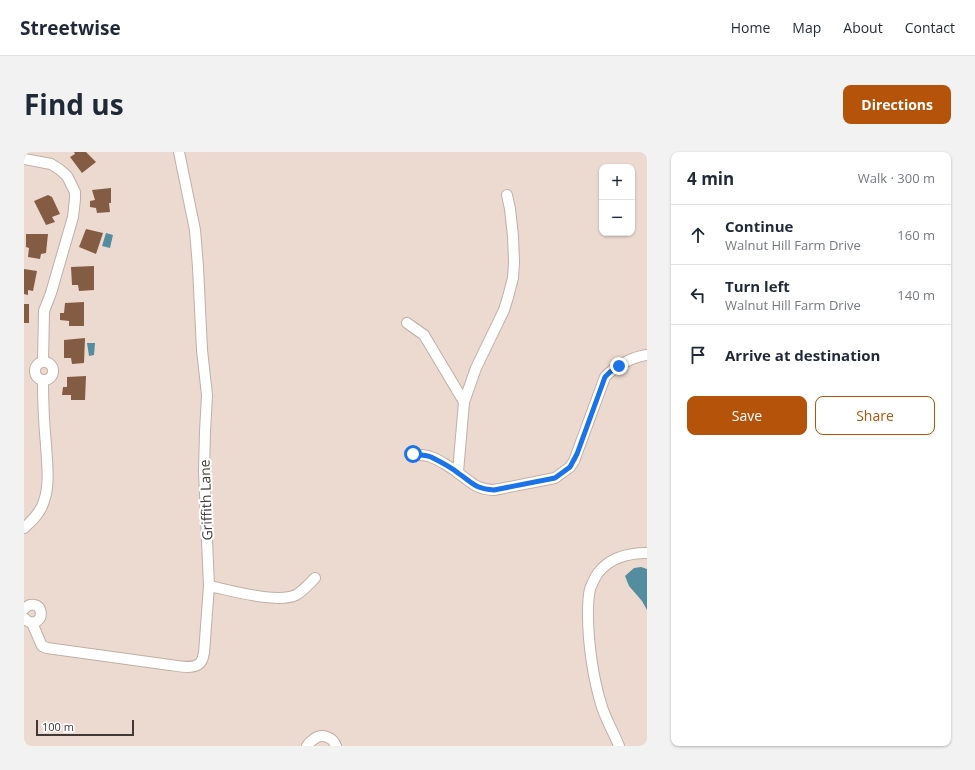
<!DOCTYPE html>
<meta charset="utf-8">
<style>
body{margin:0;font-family:"Open Sans",sans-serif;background:#f2f2f3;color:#1f2937}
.controls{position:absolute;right:12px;top:12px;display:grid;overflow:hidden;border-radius:8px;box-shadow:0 1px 3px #0004}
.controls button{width:36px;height:36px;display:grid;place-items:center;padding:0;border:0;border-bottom:1px solid #e0e1e3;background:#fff;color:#1f2937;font:20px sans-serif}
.scale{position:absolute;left:12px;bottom:10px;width:98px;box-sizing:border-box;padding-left:4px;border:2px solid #403935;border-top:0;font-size:11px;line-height:14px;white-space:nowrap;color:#403935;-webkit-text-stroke:3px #fff;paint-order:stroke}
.stop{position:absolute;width:12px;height:12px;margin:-9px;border:3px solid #1a73e8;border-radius:50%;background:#fff}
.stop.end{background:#1a73e8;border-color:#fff;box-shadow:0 1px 4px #0008}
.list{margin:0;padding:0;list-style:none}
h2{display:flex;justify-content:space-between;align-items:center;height:52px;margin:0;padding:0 16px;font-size:17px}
h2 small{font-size:13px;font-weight:400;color:#747a83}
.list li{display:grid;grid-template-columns:26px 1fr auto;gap:12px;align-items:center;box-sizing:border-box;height:60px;padding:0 16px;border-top:1px solid #e0e1e3}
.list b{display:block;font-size:15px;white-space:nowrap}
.list p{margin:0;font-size:13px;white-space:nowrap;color:#747a83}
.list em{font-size:13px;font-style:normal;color:#747a83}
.actions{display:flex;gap:8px;padding:12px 16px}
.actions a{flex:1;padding:9px 0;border:1px solid #b45309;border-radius:8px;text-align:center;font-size:14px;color:#b45309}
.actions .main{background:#b45309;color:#fff}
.icon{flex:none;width:22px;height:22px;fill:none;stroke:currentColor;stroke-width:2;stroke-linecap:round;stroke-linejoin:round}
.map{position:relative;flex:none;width:623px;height:594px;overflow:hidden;border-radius:8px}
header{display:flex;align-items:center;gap:24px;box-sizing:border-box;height:56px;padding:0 20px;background:#fff;border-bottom:1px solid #e0e1e3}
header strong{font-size:19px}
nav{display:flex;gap:22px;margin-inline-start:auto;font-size:14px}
.intro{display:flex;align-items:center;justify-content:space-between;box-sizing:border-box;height:96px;padding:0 24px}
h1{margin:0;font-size:28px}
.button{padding:10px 18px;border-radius:8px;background:#b45309;color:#fff;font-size:14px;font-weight:700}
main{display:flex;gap:24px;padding:0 24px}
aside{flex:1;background:#fff;border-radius:8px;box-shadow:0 1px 3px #0004}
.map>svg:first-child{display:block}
</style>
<header>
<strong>Streetwise</strong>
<nav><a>Home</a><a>Map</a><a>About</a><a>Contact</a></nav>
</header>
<div class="intro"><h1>Find us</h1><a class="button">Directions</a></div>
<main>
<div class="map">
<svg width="623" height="594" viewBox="0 0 623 594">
<rect width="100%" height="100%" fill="#ecdad0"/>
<g fill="#548d9f">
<polygon points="82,81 89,83 86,96 78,94"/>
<polygon points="63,191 71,191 70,203 65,204"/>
<polygon points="617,415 623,417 623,458 618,449 605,434 601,424 610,416"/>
</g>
<g fill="#845b43">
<polygon points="50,0 62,0 72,10 58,21 46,5 51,2"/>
<polygon points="87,36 87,51 85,51 86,60 73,61 72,56 66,55 66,49 71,48 68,38"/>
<polygon points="24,43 28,45 36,62 28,65 31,70 22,73 10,49"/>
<polygon points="62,77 79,81 72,102 55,95"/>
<polygon points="2,82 24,82 22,101 17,102 16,107 4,105 5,96 2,95"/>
<polygon points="70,114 70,138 55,139 54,133 48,133 47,115"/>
<polygon points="0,117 13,119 9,139 4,138 4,143 0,142"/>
<polygon points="60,150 60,174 45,174 45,169 36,168 36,161 40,161 41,151"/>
<rect x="0" y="152" width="5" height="19"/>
<polygon points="61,186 60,211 48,212 47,206 40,206 40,188"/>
<polygon points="62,224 61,248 47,248 47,243 38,243 39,235 43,235 43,225"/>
</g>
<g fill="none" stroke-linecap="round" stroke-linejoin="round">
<g stroke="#c1afa5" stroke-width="12">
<g id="minor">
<polyline points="0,7 27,12 35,17 43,24 51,40 51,47 49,65 27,141 20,159 19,210"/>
<polyline points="383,171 400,183 440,250"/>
<circle cx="20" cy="219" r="9"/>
<path d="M389,302c5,1 13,1 18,3 8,3 21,11 27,16 15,10 17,16 36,17l61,-12 15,-11 4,-6 31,-84c10,-11 27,-20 42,-22"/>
<polyline points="434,320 440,250 452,216 480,158 484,145 489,126 490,110 489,84 486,57 483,43"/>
<path d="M0,376c9,-8 17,-16 20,-27 6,-17 3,-38 2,-56 -2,-21 -3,-43 -3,-65"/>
<path d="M185,434c21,4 68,18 87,9 7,-4 13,-11 19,-17"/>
<path d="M0,457c8,-9 20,-3 16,9 -4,6 -11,6 -16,0"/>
<path d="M8,471l10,23 5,2 123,17c9,1 27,6 32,-5 1,-2 1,-4 2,-7l5,-67 -5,-115 1,-39 2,-37 -5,-45 -4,-83 -3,-37 -16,-78"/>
<path d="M283,594c2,-3 4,-5 7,-7 8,-6 19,-2 22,7"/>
<path d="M595,594c-5,-13 -13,-26 -17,-39 -9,-28 -14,-64 -14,-93 0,-8 0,-17 2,-25 2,-5 5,-12 8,-16 12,-16 31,-20 49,-20"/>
</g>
</g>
<use href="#minor" stroke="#fff" stroke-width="10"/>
</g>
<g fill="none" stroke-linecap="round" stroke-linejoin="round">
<path stroke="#1a73e8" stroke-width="5" d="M389,302c5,1 13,1 18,3 8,4 20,10 27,16 15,10 17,16 36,17l61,-12 15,-11 7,-13 28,-77 5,-5 9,-6"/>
</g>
<g text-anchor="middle" stroke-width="4" stroke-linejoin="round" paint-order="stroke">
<g font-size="14" fill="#403935" stroke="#fff">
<text transform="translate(182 348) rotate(-92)" y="5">Griffith Lane</text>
</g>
</g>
</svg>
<div class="controls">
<button>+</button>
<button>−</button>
</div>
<div class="scale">100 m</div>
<div class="stop" style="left:389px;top:302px"></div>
<div class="stop end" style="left:595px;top:214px"></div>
</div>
<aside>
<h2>4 min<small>Walk · 300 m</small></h2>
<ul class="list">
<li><svg class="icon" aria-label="ahead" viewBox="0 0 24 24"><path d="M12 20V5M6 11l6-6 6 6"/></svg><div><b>Continue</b><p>Walnut Hill Farm Drive</p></div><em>160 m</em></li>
<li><svg class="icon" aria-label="left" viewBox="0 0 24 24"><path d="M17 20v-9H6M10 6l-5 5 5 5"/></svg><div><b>Turn left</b><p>Walnut Hill Farm Drive</p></div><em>140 m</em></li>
<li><svg class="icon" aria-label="arrive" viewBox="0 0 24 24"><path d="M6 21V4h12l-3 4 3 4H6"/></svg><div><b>Arrive at destination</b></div></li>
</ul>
<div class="actions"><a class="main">Save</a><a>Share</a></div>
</aside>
</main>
